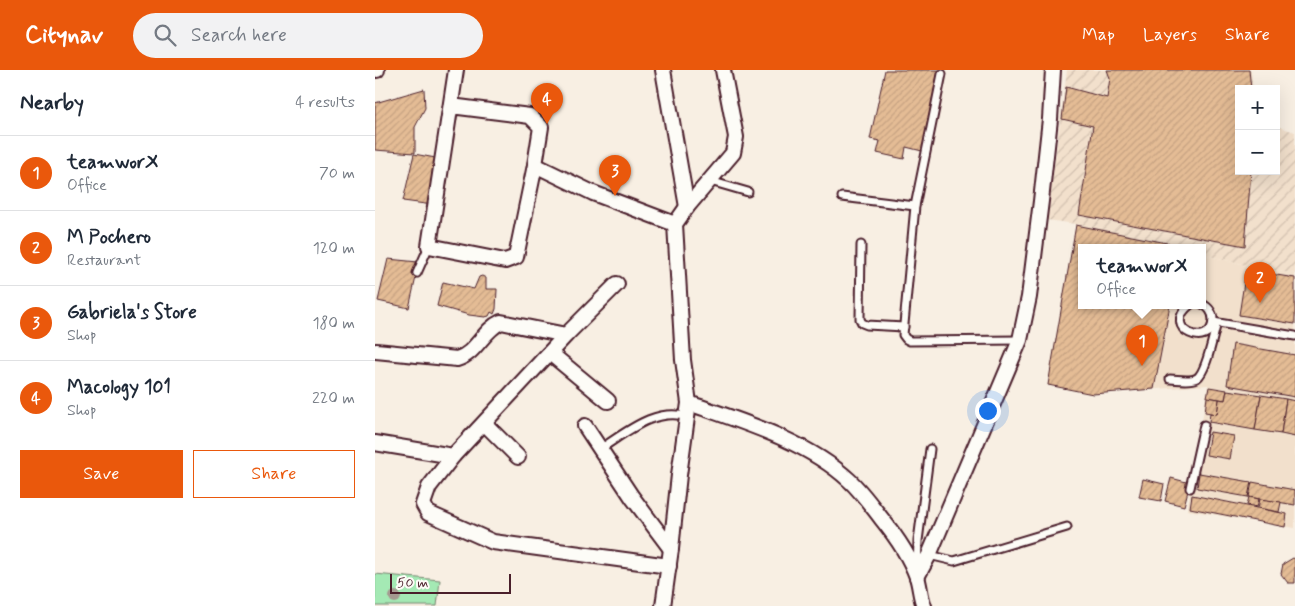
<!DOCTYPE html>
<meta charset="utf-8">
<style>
body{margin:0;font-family:Mynerve,sans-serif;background:#f2f2f3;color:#1f2937}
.controls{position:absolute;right:15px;top:15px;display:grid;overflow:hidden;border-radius:0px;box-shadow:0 5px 20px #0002}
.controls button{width:45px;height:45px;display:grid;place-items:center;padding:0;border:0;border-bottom:1px solid #e0e1e3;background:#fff;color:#1f2937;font:25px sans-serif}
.scale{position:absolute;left:15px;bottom:12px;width:121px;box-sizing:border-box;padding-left:5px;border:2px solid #4a1f2b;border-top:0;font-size:14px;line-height:18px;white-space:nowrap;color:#4a1f2b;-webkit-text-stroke:4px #fdfcf7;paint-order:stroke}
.you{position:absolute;left:612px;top:340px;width:18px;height:18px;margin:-12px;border:4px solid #fff;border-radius:50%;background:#1a73e8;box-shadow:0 0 0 8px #1a73e833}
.badge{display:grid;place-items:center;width:32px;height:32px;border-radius:50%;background:#ea580c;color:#fff;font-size:16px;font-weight:700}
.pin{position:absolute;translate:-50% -41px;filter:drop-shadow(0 1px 2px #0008)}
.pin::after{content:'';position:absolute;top:26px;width:18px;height:15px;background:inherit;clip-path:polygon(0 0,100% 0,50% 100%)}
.popup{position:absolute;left:703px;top:174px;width:128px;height:65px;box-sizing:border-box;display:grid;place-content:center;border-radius:0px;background:#fff;filter:drop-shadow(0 1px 4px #0005);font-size:16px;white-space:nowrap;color:#747a83}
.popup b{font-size:19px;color:#1f2937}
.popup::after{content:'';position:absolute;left:50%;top:100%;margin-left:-10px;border:10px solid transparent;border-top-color:#fff}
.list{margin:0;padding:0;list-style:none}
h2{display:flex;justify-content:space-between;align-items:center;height:65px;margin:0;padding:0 20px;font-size:21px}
h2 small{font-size:16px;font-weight:400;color:#747a83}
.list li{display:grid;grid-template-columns:32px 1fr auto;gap:15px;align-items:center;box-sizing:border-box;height:75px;padding:0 20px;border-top:1px solid #e0e1e3}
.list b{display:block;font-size:19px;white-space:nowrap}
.list p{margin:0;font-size:16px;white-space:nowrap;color:#747a83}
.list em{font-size:16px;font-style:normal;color:#747a83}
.actions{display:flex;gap:10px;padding:15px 20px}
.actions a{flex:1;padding:11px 0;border:1px solid #ea580c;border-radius:0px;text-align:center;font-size:18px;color:#ea580c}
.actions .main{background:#ea580c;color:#fff}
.icon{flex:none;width:28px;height:28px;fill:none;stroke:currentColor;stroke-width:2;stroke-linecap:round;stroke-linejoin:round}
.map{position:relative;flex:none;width:920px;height:536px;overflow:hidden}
header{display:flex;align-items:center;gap:30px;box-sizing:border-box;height:70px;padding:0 25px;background:#ea580c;color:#fff}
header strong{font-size:24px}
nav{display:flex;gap:28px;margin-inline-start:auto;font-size:18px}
.search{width:350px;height:45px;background:#f2f2f3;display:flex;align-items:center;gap:12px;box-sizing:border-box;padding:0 18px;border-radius:28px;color:#747a83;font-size:19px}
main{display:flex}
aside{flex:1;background:#fff}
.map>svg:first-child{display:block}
</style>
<header>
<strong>Citynav</strong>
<div class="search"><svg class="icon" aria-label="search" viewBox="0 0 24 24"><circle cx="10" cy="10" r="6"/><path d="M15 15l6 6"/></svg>Search here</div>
<nav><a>Map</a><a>Layers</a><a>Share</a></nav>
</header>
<main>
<aside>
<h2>Nearby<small>4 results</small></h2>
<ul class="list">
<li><span class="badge">1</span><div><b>teamworX</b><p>Office</p></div><em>70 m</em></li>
<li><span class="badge">2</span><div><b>M Pochero</b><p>Restaurant</p></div><em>120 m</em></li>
<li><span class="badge">3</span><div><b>Gabriela's Store</b><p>Shop</p></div><em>180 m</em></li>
<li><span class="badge">4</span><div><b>Macology 101</b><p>Shop</p></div><em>220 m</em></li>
</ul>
<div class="actions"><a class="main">Save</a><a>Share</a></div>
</aside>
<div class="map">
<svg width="920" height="536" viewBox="0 0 920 536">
<defs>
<pattern id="industrial-furrows" width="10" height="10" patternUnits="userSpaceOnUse" patternTransform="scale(1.25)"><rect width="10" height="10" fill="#f2e0cc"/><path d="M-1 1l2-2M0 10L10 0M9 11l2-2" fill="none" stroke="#d1c0af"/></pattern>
<pattern id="building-hatch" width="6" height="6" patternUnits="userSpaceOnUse" patternTransform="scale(1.25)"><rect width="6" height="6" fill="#e4bc95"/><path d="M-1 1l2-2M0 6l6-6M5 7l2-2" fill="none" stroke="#c5a181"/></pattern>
</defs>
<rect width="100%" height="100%" fill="#f8efe3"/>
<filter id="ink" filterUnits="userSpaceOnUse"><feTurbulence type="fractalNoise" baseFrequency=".02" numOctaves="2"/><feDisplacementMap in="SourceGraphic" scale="10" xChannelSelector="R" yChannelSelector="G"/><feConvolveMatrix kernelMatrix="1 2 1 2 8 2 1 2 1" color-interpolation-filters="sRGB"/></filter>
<g filter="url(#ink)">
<polygon fill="#f2e0cc" points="701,154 798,177 707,177 707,235 827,235 827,184 874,196 920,204 920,458 812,440 833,315 719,324 672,315"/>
<polygon fill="url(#industrial-furrows)" points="692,0 876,0 878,19 864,19 864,101 901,101 901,56 920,62 920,204 874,196 827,184 827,177 798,177 701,154 672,150"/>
<polygon fill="#a4e9b4" stroke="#778470" points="0,504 65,510 62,536 0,536"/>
<g fill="url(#building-hatch)" stroke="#4a1f2b">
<polygon points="510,0 565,0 547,81 531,77 529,89 502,83 505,71 495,69"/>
<polygon points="732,0 874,0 876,19 864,19 864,101 876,101 870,176 704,145 718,56 687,49 691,17 732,28 735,8"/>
<polygon points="49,19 50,38 40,57 40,83 0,80 0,33"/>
<polygon points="39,84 66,89 58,135 28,131"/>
<polygon points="701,155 807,176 807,177 707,177 707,235 795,235 779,319 718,324 673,315"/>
<polygon points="13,189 43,192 44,194 34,238 3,231"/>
<polygon points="871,200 920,208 920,254 864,245"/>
<polygon points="107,206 111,208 111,219 122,219 121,239 119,244 116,242 114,246 110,247 94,245 62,236 68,212 99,219 104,207"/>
<polygon points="858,274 920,285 920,327 852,315"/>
<polygon points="834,317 852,320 850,330 832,327"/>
<polygon points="852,320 886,325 880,360 834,352 835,343 842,344 844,329 850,330"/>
<polygon points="886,325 911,329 906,364 880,360"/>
<polygon points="832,327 844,329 842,344 830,342"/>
<polygon points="911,329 920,331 920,367 906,364"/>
<polygon points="835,362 859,366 855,389 831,385"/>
<polygon points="824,403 876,412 873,427 822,418"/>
<polygon points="796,408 815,413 809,436 790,431"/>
<polygon points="768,409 789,414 786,431 764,427"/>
<polygon points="877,412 920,420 920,435 874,427"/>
<polygon points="817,425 912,444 910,457 815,438"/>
<polygon points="874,427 884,429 882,437 872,435"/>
<polygon points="885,429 906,432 904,442 883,438"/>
<polygon points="918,488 920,489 920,513 913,513 906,504 908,494"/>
</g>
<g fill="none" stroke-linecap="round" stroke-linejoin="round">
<g stroke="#4a1f2b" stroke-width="11">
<g id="service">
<polyline points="567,4 540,136 528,265 531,269 535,271 645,270"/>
<polyline points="335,111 373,122"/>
<polyline points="467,127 540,136"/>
<polyline points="486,175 485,249 487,253 492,255 529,257"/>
<polyline points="42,203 54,176"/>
<path d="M815,235c-31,24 22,46 23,15 0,-7 -4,-13 -11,-16"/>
<polyline points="838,252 920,266"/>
<path d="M795,309c7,0 20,3 27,-1 10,-7 16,-43 20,-55"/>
<path d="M225,379c27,-17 55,-42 88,-32"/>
<polyline points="815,418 829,355"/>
<polyline points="554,485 579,491 692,457"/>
<polyline points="542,500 543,471 555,379"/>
</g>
</g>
<g stroke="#4a1f2b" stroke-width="18">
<g id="minor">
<polyline points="0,0 2,0"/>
<polyline points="288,0 312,137"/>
<polyline points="76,36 155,46 166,57 160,95 141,187 130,191 54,176 81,0"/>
<polyline points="160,95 218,123 300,154"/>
<polyline points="242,214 191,265 78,386 54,417 48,434 53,443 118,472 294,496"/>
<path d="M1,281l81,8c19,-5 26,-29 44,-37l65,13"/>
<polyline points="175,283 233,331"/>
<path d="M314,333c54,19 118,38 160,77 12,11 22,25 32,38 13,16 29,39 36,59 3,9 3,19 7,29"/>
<polyline points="110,354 143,387"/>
<polyline points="210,356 257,427 296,479"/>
<polyline points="0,373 78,386"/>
<polyline points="542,507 554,485 645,270 654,227 666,131 675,49 678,0"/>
<polyline points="288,536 296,479 304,405 314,333 308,290 300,154 312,137 358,83 361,67 348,0"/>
</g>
</g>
<use href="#service" stroke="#fdfcf7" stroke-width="7"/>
<use href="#minor" stroke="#fdfcf7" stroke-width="14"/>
</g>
<circle fill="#a49990" cx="20" cy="527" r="6"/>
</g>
</svg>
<div class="controls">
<button>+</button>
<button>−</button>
</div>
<div class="scale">50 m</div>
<div class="you"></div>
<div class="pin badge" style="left:767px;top:296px">1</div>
<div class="popup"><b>teamworX</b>Office</div>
<div class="pin badge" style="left:885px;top:233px">2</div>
<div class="pin badge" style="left:240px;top:126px">3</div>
<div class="pin badge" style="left:172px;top:54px">4</div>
</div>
</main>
